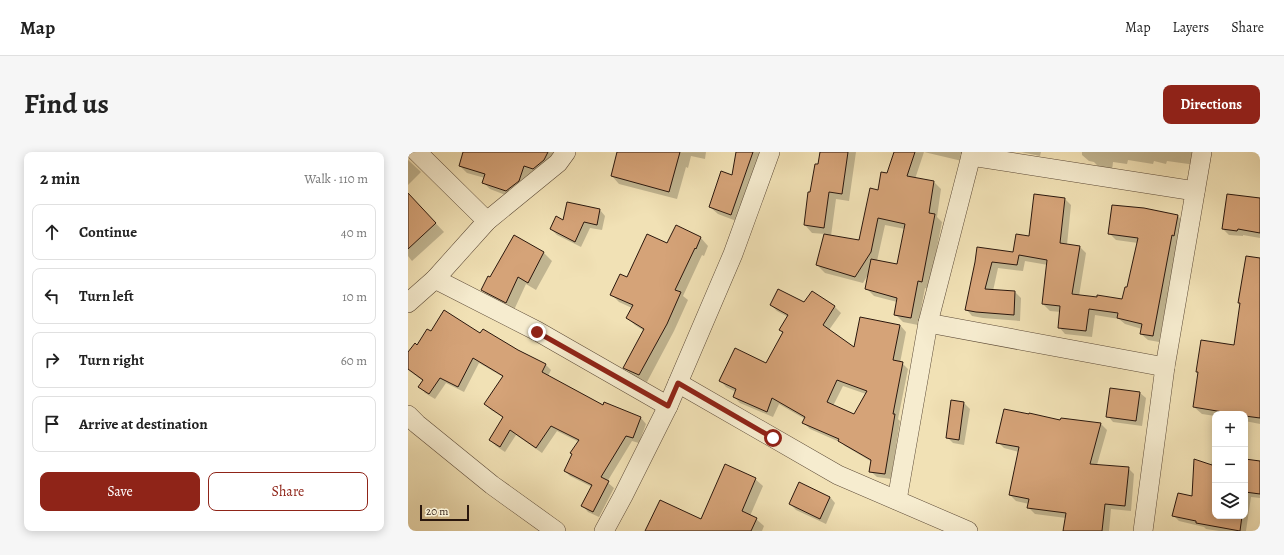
<!DOCTYPE html>
<meta charset="utf-8">
<style>
body{margin:0;font-family:Alegreya,serif;background:#f6f6f6;color:#222}
.controls{position:absolute;right:12px;bottom:12px;display:grid;overflow:hidden;border-radius:8px;box-shadow:0 2px 10px #0003}
.controls button{width:36px;height:36px;display:grid;place-items:center;padding:0;border:0;border-bottom:1px solid #e0e0e0;background:#fff;color:#222;font:20px sans-serif}
.scale{position:absolute;left:12px;bottom:10px;width:49px;box-sizing:border-box;padding-left:4px;border:2px solid #2a170d;border-top:0;font-size:11px;line-height:14px;white-space:nowrap;color:#2a170d;-webkit-text-stroke:3px #f6eccf;paint-order:stroke}
.stop{position:absolute;width:12px;height:12px;margin:-9px;border:3px solid #8f2418;border-radius:50%;background:#fff}
.stop.end{background:#8f2418;border-color:#fff;box-shadow:0 1px 4px #0008}
.list{margin:0;padding:0;list-style:none}
h2{display:flex;justify-content:space-between;align-items:center;height:52px;margin:0;padding:0 16px;font-size:17px}
h2 small{font-size:13px;font-weight:400;color:#767676}
.list li{display:grid;grid-template-columns:26px 1fr auto;gap:12px;align-items:center;box-sizing:border-box;height:56px;margin:0 8px 8px;padding:0 8px;border:1px solid #e0e0e0;border-radius:8px}
.list b{display:block;font-size:15px;white-space:nowrap}
.list em{font-size:13px;font-style:normal;color:#767676}
.actions{display:flex;gap:8px;padding:12px 16px}
.actions a{flex:1;padding:9px 0;border:1px solid #8f2418;border-radius:8px;text-align:center;font-size:14px;color:#8f2418}
.actions .main{background:#8f2418;color:#fff}
.icon{flex:none;width:22px;height:22px;fill:none;stroke:currentColor;stroke-width:2;stroke-linecap:round;stroke-linejoin:round}
.map{position:relative;flex:none;width:852px;height:379px;overflow:hidden;border-radius:8px}
header{display:flex;align-items:center;gap:24px;box-sizing:border-box;height:56px;padding:0 20px;background:#fff;border-bottom:1px solid #e0e0e0}
header strong{font-size:19px}
nav{display:flex;gap:22px;margin-inline-start:auto;font-size:14px}
.intro{display:flex;align-items:center;justify-content:space-between;box-sizing:border-box;height:96px;padding:0 24px}
h1{margin:0;font-size:28px}
.button{padding:10px 18px;border-radius:8px;background:#8f2418;color:#fff;font-size:14px;font-weight:700}
main{display:flex;gap:24px;padding:0 24px}
aside{flex:1;background:#fff;border-radius:8px;box-shadow:0 2px 10px #0003}
.map>svg:first-child{display:block}
</style>
<header>
<strong>Map</strong>
<nav><a>Map</a><a>Layers</a><a>Share</a></nav>
</header>
<div class="intro"><h1>Find us</h1><a class="button">Directions</a></div>
<main>
<aside>
<h2>2 min<small>Walk · 110 m</small></h2>
<ul class="list">
<li><svg class="icon" aria-label="ahead" viewBox="0 0 24 24"><path d="M12 20V5M6 11l6-6 6 6"/></svg><div><b>Continue</b></div><em>40 m</em></li>
<li><svg class="icon" aria-label="left" viewBox="0 0 24 24"><path d="M17 20v-9H6M10 6l-5 5 5 5"/></svg><div><b>Turn left</b></div><em>10 m</em></li>
<li><svg class="icon" aria-label="right" viewBox="0 0 24 24"><path d="M7 20v-9h11M14 6l5 5-5 5"/></svg><div><b>Turn right</b></div><em>60 m</em></li>
<li><svg class="icon" aria-label="arrive" viewBox="0 0 24 24"><path d="M6 21V4h12l-3 4 3 4H6"/></svg><div><b>Arrive at destination</b></div></li>
</ul>
<div class="actions"><a class="main">Save</a><a>Share</a></div>
</aside>
<div class="map">
<svg width="852" height="379" viewBox="0 0 852 379">
<rect width="100%" height="100%" fill="#f1e1b5"/>
<filter id="stains"><feTurbulence type="fractalNoise" baseFrequency=".005" numOctaves="4"/><feColorMatrix values="0 0 0 0 .2 0 0 0 0 .09 0 0 0 0 .02 0 0 0 .5 -.17"/></filter>
<radialGradient id="worn" r=".72"><stop offset=".6" stop-color="#630" stop-opacity="0"/><stop offset="1" stop-color="#630" stop-opacity=".3"/></radialGradient>
<g fill="#0003" fill-rule="evenodd">
<polygon points="56,0 149,0 105,46 82,37 75,30 77,26 59,21 52,14"/>
<polygon points="210,0 298,0 297,7 283,4 280,16 278,15 269,47 211,32 204,24"/>
<polygon points="329,0 355,0 331,70 310,62 302,55 325,24"/>
<path d="M413,0h35l-7,49 -13,-2 -5,37 29,5 19,-50 9,-17 7,-22h69l-2,9 -38,-9 -9,27 19,3 7,7 -4,28 5,5 -13,67 -4,-1 -7,37 -15,-3 -8,-8 2,-12 -23,-6 -8,-8 3,-15 -6,10 -38,-10 -8,-8 8,-31 -13,-1 -7,-8 4,-32h2l8,-28zM477,73l20,4 -7,36 -21,-4z"/>
<polygon points="613,0 633,0 632,4"/>
<polygon points="674,0 793,0 788,13 759,9 758,12 746,9 745,12 720,8 719,12 705,10 704,19 693,17 686,10 681,9 674,3"/>
<polygon points="0,8 13,20 0,33"/>
<polygon points="0,42 36,80 4,109 0,104"/>
<polygon points="657,47 663,53 659,93 671,94 678,101 671,144 715,148 720,137 730,91 708,88 701,81 736,57 770,64 776,71 770,89 751,190 740,188 733,182 734,177 717,172 711,167 687,163 684,185 657,182 651,175 653,160 642,159 635,152 640,113 617,109 615,119 590,116 585,139 607,140 613,146 612,169 575,166 564,164 558,157 568,110 606,101"/>
<polygon points="852,51 852,86 835,83 835,84 821,83 815,77"/>
<polygon points="192,58 197,64 194,78 182,76 173,95 149,83 143,77 156,70"/>
<polygon points="268,75 293,86 300,94 296,104 294,103 275,144 280,148 266,179 239,230 224,223 216,215 236,179 227,173 219,166 224,156 211,150 203,142 219,127 259,93"/>
<polygon points="106,85 136,101 144,109 128,138 118,132 106,158 82,146 74,138 83,127"/>
<polygon points="852,107 852,272 837,269 837,262 807,262 807,264 794,262 786,255 791,221 789,219 827,195 833,152 831,151"/>
<path d="M404,140l23,15 6,6 -12,17 26,19 45,-24 6,7 -6,31h2l6,6 -10,50 2,2 -9,58 -14,-2 -7,-6 2,-9 -27,-16 -3,-3 -32,-14 -7,-7 2,-3 -26,-15 -6,13 -33,-14 -6,-6 2,-5 -10,-5 -6,-7 47,-15 16,-32 -3,-3 8,-13 -11,-6 -6,-6 34,-2zM435,234l23,8 -12,21 -21,-9z"/>
<polygon points="23,180 72,183 110,198 137,212 143,218 140,224 196,254 197,252 233,266 238,272 231,291 224,289 199,330 206,336 191,365 180,360 175,354 184,335 162,324 157,319 171,290 149,279 134,301 108,283 97,300 88,294 82,288 96,266 83,258 77,252 95,225 71,211 56,240 38,231 27,247 17,241 12,235 15,229 0,218 0,202"/>
<polygon points="732,241 738,246 734,274 705,270 700,264"/>
<polygon points="556,251 562,257 556,293 545,291 539,285"/>
<polygon points="653,269 693,272 699,278 689,313 720,316 726,322 723,359 703,357 701,379 656,379 658,366 627,362 621,356 621,352 608,349 602,343 611,300 596,296 590,290"/>
<polygon points="805,303 807,303 807,364 837,364 837,308 852,310 852,346 843,345 838,379 811,379 798,377 796,375 771,369 766,364 785,345 803,314"/>
<polygon points="347,327 355,334 342,364 348,367 356,374 354,379 238,379 293,368"/>
<polygon points="422,345 427,351 418,372 388,358 382,352"/>
</g>
<g fill="#d5a378" stroke="#2a170d" fill-rule="evenodd">
<polygon points="55,0 140,0 136,8 125,17 116,14 111,29 98,39 74,31 77,22 51,14"/>
<polygon points="209,0 272,0 261,40 203,24"/>
<polygon points="328,0 345,0 323,63 301,55 313,19 324,23"/>
<polygon points="412,0 440,0 434,42 421,40 416,76 396,73 400,40 402,40 407,12 410,12"/>
<polygon points="486,0 507,0 499,24 526,29 521,61 527,62 514,130 510,129 503,166 486,163 489,146 457,137 463,107 489,112 497,72 470,66 463,100 447,125 408,113 416,82 451,88 462,36 470,38 473,20 479,21"/>
<polygon points="0,41 28,71 0,97"/>
<polygon points="626,42 657,46 652,91 672,94 664,142 689,145 689,143 714,147 717,135 719,135 730,86 700,82 704,53 736,56 770,63 766,84 764,83 745,184 732,182 734,172 709,166 710,161 681,157 678,179 650,176 652,154 634,152 639,108 611,103 609,113 584,110 577,137 607,139 606,163 568,160 557,158 567,110 569,95 605,100 608,82 621,84"/>
<polygon points="819,42 852,46 852,81 830,77 829,79 814,77"/>
<polygon points="159,50 192,57 189,73 176,70 167,90 142,77 148,64 155,68"/>
<polygon points="268,73 293,85 288,97 287,96 267,138 273,140 259,172 231,223 215,216 236,177 218,166 225,153 202,143 212,122 219,125 239,82 259,91"/>
<polygon points="106,83 136,100 120,131 110,125 98,151 73,138 80,124 82,125"/>
<polygon points="838,104 852,106 852,266 837,264 837,262 827,262 785,255 790,220 788,220 793,188 826,193 832,151 830,151"/>
<path d="M370,137l26,13 8,-11 23,15 -12,19 31,22 6,-30 40,8 -7,35 10,2 -10,52h2l-10,60 -16,-2 2,-12 -33,-19 1,-2 -37,-16 3,-6 -33,-19 -5,14 -34,-15 3,-8 -17,-8 16,-33 31,15 17,-31 -4,-2 9,-15 -18,-10zM429,228l30,11 -13,23 -27,-12z"/>
<polygon points="36,158 72,181 75,177 110,198 138,212 134,220 195,253 196,250 233,265 225,286 218,284 193,325 201,329 185,360 173,354 184,333 156,319 164,302 162,301 171,288 143,274 128,296 102,278 92,295 81,288 95,265 76,252 95,224 65,206 50,235 32,226 21,242 10,235 15,228 0,217 0,200 7,191 9,193 19,177 23,179"/>
<polygon points="702,236 732,240 728,269 698,265"/>
<polygon points="543,248 556,250 551,288 538,286"/>
<polygon points="596,257 621,262 621,261 652,268 653,266 693,271 682,312 721,315 717,354 697,352 694,379 655,379 658,361 619,356 621,347 601,343 611,295 588,291"/>
<polygon points="786,307 807,314 807,364 834,364 832,379 788,371 788,369 764,364 770,341 784,344"/>
<polygon points="837,307 852,309 852,342 837,340"/>
<polygon points="317,312 348,326 334,359 349,366 343,379 237,379 252,348 293,367"/>
<polygon points="391,330 422,345 412,367 381,352"/>
</g>
<g fill="none" stroke-linecap="round" stroke-linejoin="round">
<g stroke="#5c4a37" stroke-width="20">
<g id="minor">
<polyline points="9,0 79,69"/>
<polyline points="563,4 787,39"/>
<polyline points="27,127 129,179 260,254"/>
<polyline points="0,151 27,127 79,69 150,11 158,0"/>
<polyline points="520,171 757,215"/>
<polyline points="270,231 430,323 560,379"/>
<polyline points="0,263 9,272 84,333 148,379"/>
<polyline points="489,348 520,171 564,0"/>
<polyline points="196,379 215,344 260,254 325,102 362,0"/>
<polyline points="735,379 757,215 794,0"/>
</g>
</g>
<use href="#minor" stroke="#f6eccf" stroke-width="19"/>
</g>
<g fill="none" stroke-linecap="round" stroke-linejoin="round">
<polyline stroke="#8f2418" stroke-width="5" points="129,180 260,254 270,231 365,286"/>
</g>
<rect width="100%" height="100%" filter="url(#stains)"/>
<rect width="100%" height="100%" fill="url(#worn)"/>
</svg>
<div class="controls">
<button>+</button>
<button>−</button>
<button><svg class="icon" aria-label="layers" viewBox="0 0 24 24"><path d="M12 4l9 5-9 5-9-5zM3 14l9 5 9-5"/></svg></button>
</div>
<div class="scale">20 m</div>
<div class="stop" style="left:365px;top:286px"></div>
<div class="stop end" style="left:129px;top:180px"></div>
</div>
</main>
